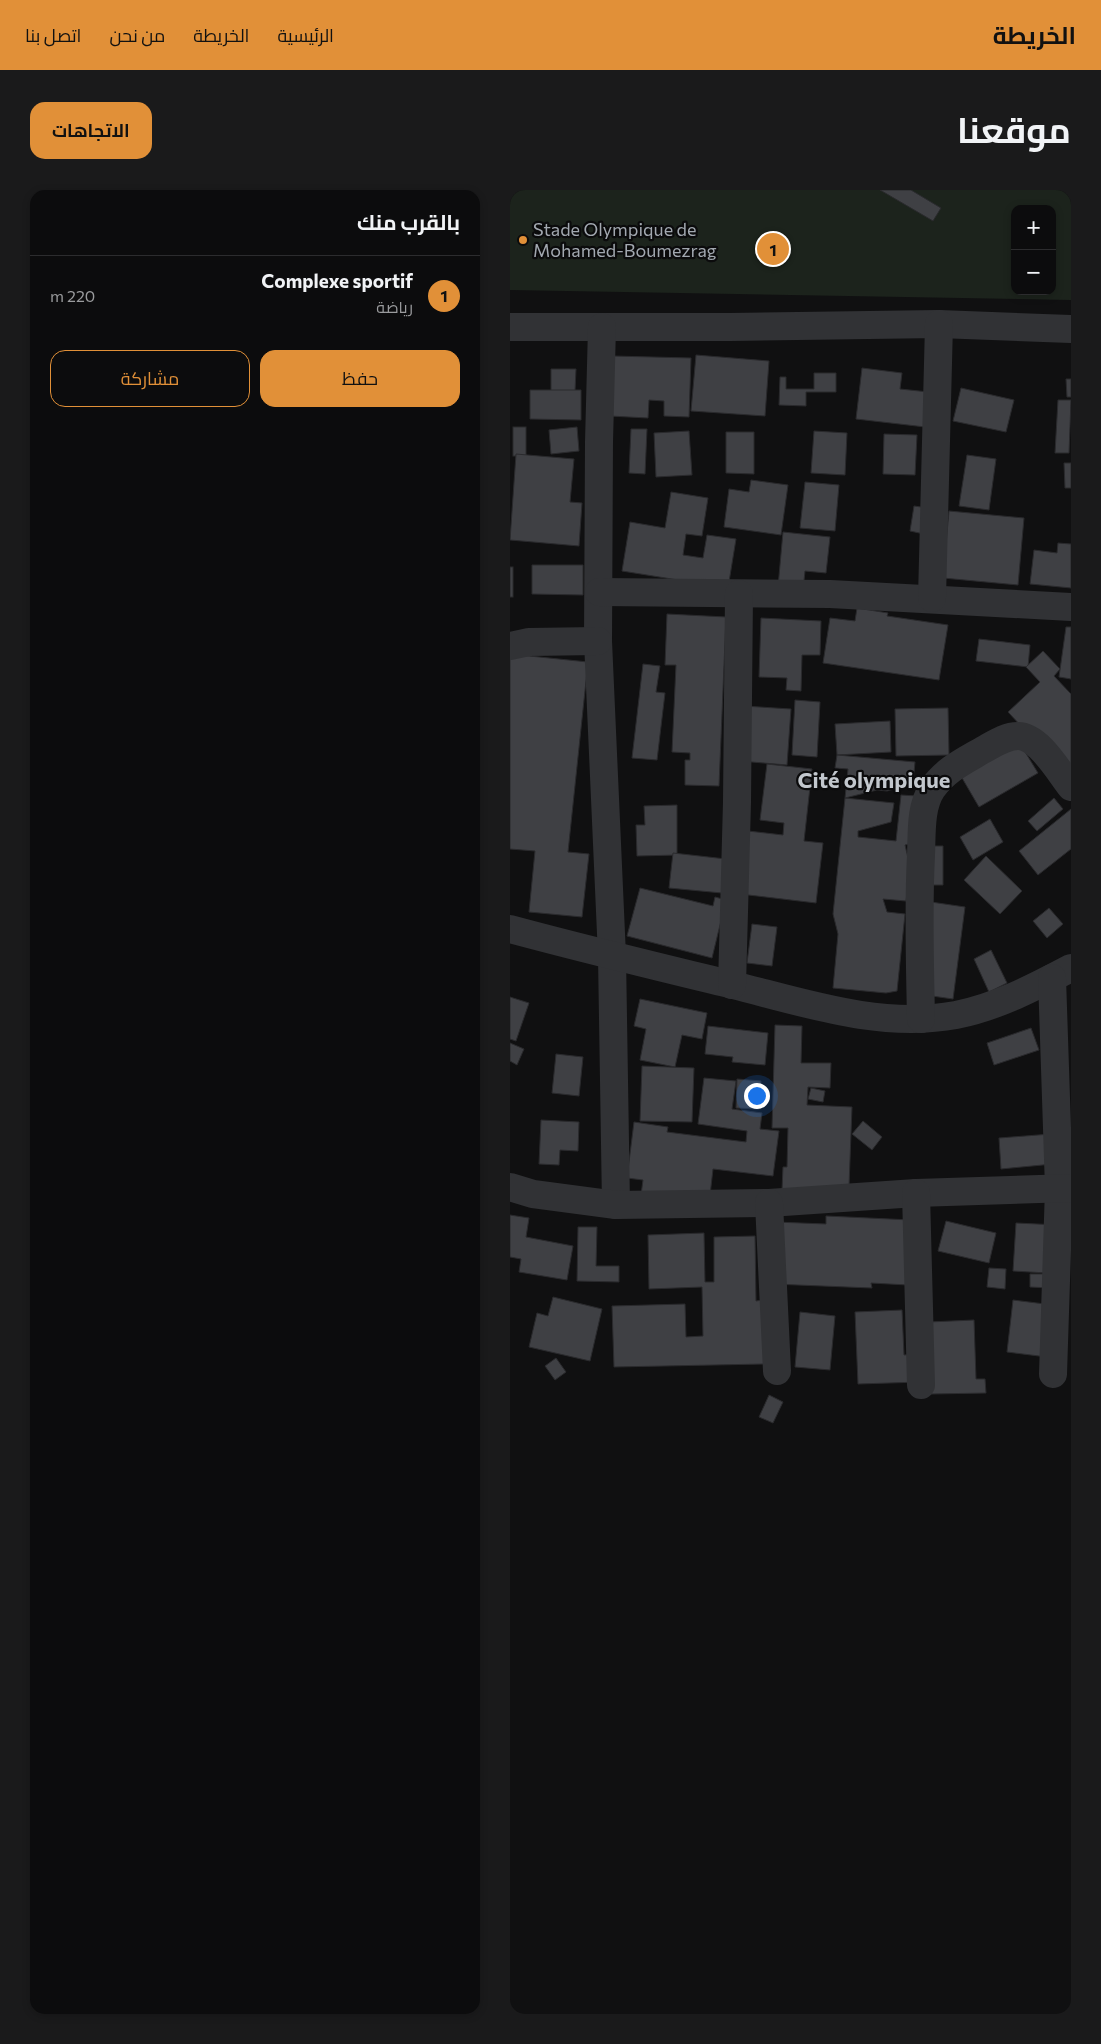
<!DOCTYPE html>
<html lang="ar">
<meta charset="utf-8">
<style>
body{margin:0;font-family:Commissioner,Cairo,sans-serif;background:#1a1a1b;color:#f1f3f6;direction:rtl}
.controls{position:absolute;right:15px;top:15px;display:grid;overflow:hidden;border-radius:10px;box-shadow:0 2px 8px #0003}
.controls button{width:45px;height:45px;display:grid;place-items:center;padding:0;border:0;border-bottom:1px solid #2c2c2e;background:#0c0c0d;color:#f1f3f6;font:25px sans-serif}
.you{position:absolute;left:246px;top:905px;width:18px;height:18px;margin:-12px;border:4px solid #fff;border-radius:50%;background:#1a73e8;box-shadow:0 0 0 8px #1a73e833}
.badge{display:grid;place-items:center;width:32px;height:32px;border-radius:50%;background:#e19038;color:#111;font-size:16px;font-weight:700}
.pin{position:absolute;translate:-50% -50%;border:2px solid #fff;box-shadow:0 1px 5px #0006}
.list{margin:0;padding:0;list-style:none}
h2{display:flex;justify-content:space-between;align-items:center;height:65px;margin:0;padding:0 20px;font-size:21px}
h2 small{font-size:16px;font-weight:400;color:#9a9b9d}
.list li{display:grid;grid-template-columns:32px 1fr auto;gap:15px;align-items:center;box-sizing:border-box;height:80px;padding:0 20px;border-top:1px solid #2c2c2e}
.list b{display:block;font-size:19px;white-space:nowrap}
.list p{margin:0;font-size:16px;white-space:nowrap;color:#9a9b9d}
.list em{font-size:16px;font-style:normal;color:#9a9b9d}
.actions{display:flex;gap:10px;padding:15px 20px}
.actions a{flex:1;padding:11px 0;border:1px solid #e19038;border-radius:15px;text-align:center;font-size:18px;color:#e19038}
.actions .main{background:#e19038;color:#111}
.map{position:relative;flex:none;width:561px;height:1824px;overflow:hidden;direction:ltr;border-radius:15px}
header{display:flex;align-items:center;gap:30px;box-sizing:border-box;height:70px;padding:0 25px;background:#e19038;color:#111}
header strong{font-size:24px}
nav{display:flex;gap:28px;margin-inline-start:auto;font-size:18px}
.intro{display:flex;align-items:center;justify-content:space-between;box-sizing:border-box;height:120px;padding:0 30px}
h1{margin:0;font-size:35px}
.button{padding:12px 22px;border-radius:15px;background:#e19038;color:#111;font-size:18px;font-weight:700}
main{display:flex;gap:30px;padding:0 30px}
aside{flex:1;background:#0c0c0d;border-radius:15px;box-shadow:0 2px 8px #0003}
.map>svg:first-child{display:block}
</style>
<header>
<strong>الخريطة</strong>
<nav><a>الرئيسية</a><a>الخريطة</a><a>من نحن</a><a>اتصل بنا</a></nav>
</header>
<div class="intro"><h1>موقعنا</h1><a class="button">الاتجاهات</a></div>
<main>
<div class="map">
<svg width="561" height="1824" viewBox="0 0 561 1824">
<rect width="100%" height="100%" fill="#101011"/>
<path fill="#1c231c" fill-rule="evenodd" d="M0,0h561v110l-561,-10zM505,19h37v82h-37z"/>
<g fill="#3f4044" stroke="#2a2a2d">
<polygon points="370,0 401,0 431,18 423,31"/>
<polygon points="186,165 259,171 255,226 181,221"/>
<polygon points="103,166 181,168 179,227 154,226 154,211 139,210 138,228 100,226"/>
<polygon points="352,178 392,183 390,199 428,203 424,238 346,229"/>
<polygon points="41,179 66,179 65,201 41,202"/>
<polygon points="304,183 326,183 326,202 296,202 296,216 269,215 270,187 276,187 276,199 304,199"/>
<polygon points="556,189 561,189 561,207 557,207"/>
<polygon points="451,198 504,210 496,242 443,231"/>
<polygon points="20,200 71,200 71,230 20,229"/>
<polygon points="548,210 561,210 559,263 545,263"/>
<rect x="3" y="237" width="13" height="29"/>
<polygon points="67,237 69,261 41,264 39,240"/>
<polygon points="121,239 137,239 135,284 119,283"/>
<polygon points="179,241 182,285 146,287 144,243"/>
<polygon points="304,241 337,243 335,285 301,283"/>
<polygon points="216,242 244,242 244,284 216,283"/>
<polygon points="374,244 407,245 405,285 373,284"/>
<polygon points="6,264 64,269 60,312 72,313 69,356 0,350"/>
<polygon points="457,265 486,269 479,320 449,316"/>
<polygon points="554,273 561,273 561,298 555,298"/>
<polygon points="241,290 278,295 271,345 214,337 219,299 239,302"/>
<polygon points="295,292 329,295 325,341 290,338"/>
<polygon points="161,302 198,308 192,346 176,344 173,365 193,368 197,345 226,349 218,398 112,381 120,332 155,338"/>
<polygon points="404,316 418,318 414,344 400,341"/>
<polygon points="439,321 514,328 508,395 433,388"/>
<polygon points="273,342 320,347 316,383 295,381 293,400 268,397"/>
<polygon points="548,353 561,354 561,398 520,394 524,360 547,363"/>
<polygon points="22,375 73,375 73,405 22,404"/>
<rect x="0" y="377" width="3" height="30"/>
<polygon points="347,418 378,423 377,426 438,435 429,490 313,473 320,428 345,431"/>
<polygon points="157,424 216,427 209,596 175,595 175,570 180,570 180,563 162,562 166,475 155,475"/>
<polygon points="251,428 311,431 310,465 292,465 291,501 276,500 277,488 249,487"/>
<polygon points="556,437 561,437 561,489 549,487"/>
<polygon points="469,449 520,455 518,477 466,471"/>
<polygon points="533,461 550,479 544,486 561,504 561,577 541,568 498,522 530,492 516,477"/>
<polygon points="0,464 78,472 58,662 79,664 72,727 19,722 25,661 0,659"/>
<polygon points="133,474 150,476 146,502 155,503 147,570 122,568"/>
<polygon points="285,510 310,512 307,567 282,565"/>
<polygon points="234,516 281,519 277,575 230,571"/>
<polygon points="438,518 439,565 386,566 385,519"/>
<polygon points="380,531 381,562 327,565 325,534"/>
<polygon points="506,547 528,583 469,617 448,581"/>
<polygon points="327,565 405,572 403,594 377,601 367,600 335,608 384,613 381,632 348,641 348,647 386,651 391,605 407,606 403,653 395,655 400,677 396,711 373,709 377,722 395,724 387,801 376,803 323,798 328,744 323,724 338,579 325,578"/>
<polygon points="257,574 302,579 294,651 313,653 306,713 230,704 238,641 273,645 274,633 250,630"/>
<polygon points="544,608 553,619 527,641 518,631"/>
<polygon points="167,615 167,665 127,666 126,635 135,635 134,616"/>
<polygon points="561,619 561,659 528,685 509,661"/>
<polygon points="480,629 493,652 463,670 450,647"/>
<polygon points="407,656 433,656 433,695 420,695"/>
<polygon points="163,663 216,669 212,703 159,698"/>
<polygon points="476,666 512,701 490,724 454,690"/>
<polygon points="130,698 203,716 205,707 216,710 202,768 117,746"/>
<polygon points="414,711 455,717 443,809 401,803"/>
<polygon points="539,718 553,734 537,748 523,731"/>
<polygon points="242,734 267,737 262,776 237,773"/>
<polygon points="481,760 497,793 479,802 464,769"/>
<polygon points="0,807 19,813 6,851 0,849"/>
<polygon points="130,809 197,823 192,849 172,845 165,877 130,870 136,839 124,836"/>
<polygon points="265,835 292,836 291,873 321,873 320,898 298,897 297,915 342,917 339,996 272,1000 273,977 277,977 278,938 262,938"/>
<polygon points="198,836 258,843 255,875 222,872 223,867 195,864"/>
<polygon points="521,838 529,860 484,875 477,853"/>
<polygon points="0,853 14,859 7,875 0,871"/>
<polygon points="46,864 73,867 69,906 42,903"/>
<polygon points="132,876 184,878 182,932 130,931"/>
<polygon points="194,888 226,891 222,919 252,923 250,939 269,941 263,986 203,979 199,1014 131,1005 133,990 117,988 124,932 158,937 157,942 236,952 237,941 188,934"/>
<polygon points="227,889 251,891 249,919 226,918"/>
<polygon points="301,898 315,901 313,912 298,909"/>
<polygon points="31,930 69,932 68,961 50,960 49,975 29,974"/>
<polygon points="353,931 372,947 362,960 342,944"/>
<polygon points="541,944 543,974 491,979 489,948"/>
<polygon points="0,1025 19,1028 16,1047 63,1056 57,1090 9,1082 11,1069 0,1067"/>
<polygon points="316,1026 401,1030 398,1095 361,1093 362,1098 263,1094 265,1032 316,1034"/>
<polygon points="436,1031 486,1043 479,1073 428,1061"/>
<polygon points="506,1033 548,1035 537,1083 503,1081"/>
<polygon points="68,1037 87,1037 86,1076 109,1076 109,1092 67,1091"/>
<polygon points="194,1043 195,1092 204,1092 204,1047 245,1046 246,1111 253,1110 254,1174 104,1177 102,1116 175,1114 176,1147 193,1146 192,1097 139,1099 138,1045"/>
<polygon points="479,1078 496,1079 495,1099 477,1097"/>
<polygon points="520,1084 541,1084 541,1098 520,1097"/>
<polygon points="43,1107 92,1119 80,1171 19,1157 27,1123 38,1126"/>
<polygon points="503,1110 543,1115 537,1167 497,1162"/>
<polygon points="392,1120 394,1165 409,1164 410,1192 348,1194 345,1122"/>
<polygon points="290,1122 325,1126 320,1180 285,1177"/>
<polygon points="464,1130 466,1189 475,1189 476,1203 421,1204 419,1132"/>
<polygon points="46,1168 56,1182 45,1190 35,1176"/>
<polygon points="259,1205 273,1212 263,1233 249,1227"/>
</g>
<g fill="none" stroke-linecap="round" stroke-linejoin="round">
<g stroke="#313235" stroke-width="28">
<polyline points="0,137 220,137 429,134 561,139"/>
<polyline points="92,137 89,252 88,451 102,766 106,1015"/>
<polyline points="89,402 320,404 561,417"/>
<polyline points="422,408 429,134"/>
<polyline points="0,456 19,452 88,451"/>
<path d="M0,739c74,20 149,38 223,56 72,18 148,44 223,30 41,-8 79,-28 115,-47"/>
<polyline points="542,788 549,998 543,1184"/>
<polyline points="222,795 227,612 229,404"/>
<path d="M411,829c-1,-55 -3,-109 0,-164 1,-21 -1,-48 11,-66 13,-19 32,-28 51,-39 11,-6 22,-14 35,-14 21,0 41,36 53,51"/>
<polyline points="0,997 23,1004 106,1015 259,1013 406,1003 561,998"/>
<polyline points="406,1003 411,1195"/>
<polyline points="259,1013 267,1181"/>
</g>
</g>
<circle fill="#e19038" stroke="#0b0b0c" stroke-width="2" cx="13" cy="50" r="5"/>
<g text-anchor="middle" stroke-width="4.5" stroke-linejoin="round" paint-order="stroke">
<g font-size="18" fill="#a2a8b0" stroke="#0b0b0c" text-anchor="start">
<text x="23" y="46">Stade Olympique de<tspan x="23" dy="21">Mohamed-Boumezrag</tspan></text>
</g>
<g font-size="22" font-weight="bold" fill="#c2c7cd" stroke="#0b0b0c">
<text x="364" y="598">Cité olympique</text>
</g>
</g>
</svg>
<div class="controls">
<button>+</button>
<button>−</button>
</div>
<div class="you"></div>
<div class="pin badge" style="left:263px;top:59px">1</div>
</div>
<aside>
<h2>بالقرب منك<small></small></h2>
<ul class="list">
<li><span class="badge">1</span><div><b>Complexe sportif</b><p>رياضة</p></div><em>220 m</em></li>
</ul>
<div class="actions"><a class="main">حفظ</a><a>مشاركة</a></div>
</aside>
</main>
